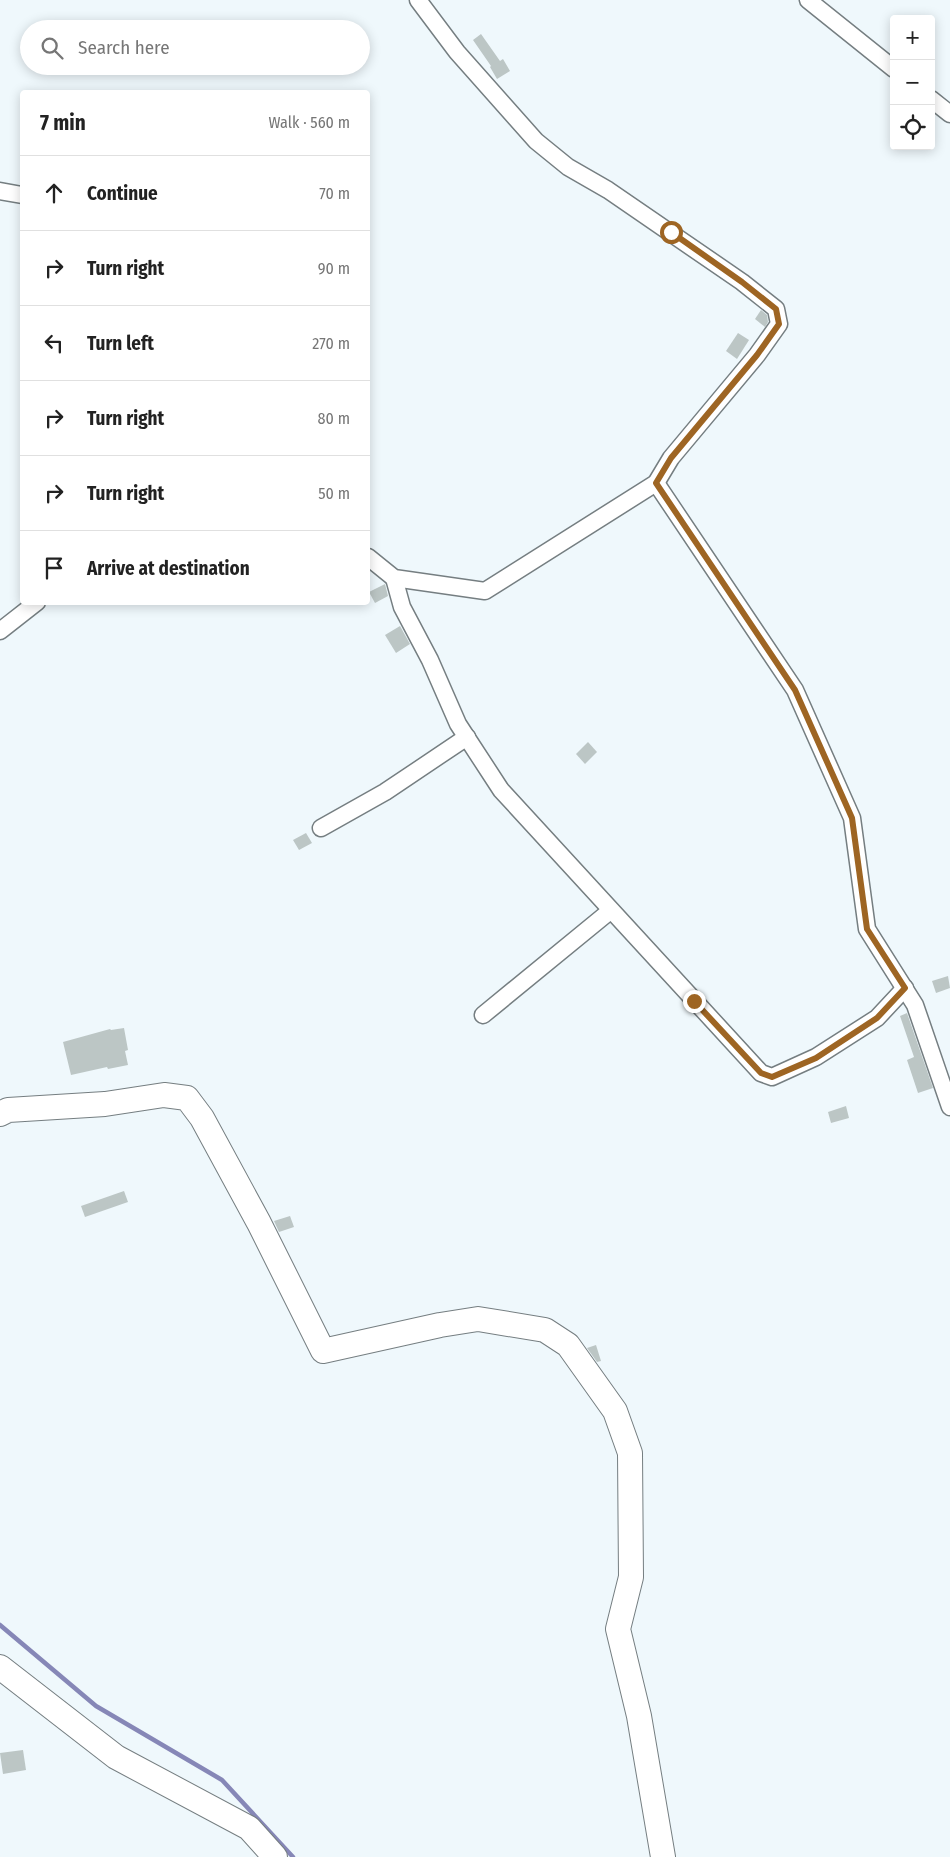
<!DOCTYPE html>
<meta charset="utf-8">
<style>
body{margin:0;font-family:"Fira Sans Condensed",sans-serif;background:#f6f6f6;color:#222}
.controls{position:absolute;right:15px;top:15px;display:grid;overflow:hidden;border-radius:5px;box-shadow:0 2px 12px #0003}
.controls button{width:45px;height:45px;display:grid;place-items:center;padding:0;border:0;border-bottom:1px solid #e0e0e0;background:#fff;color:#222;font:25px sans-serif}
.stop{position:absolute;width:15px;height:15px;margin:-11px;border:4px solid #9e6523;border-radius:50%;background:#fff}
.stop.end{background:#9e6523;border-color:#fff;box-shadow:0 1px 5px #0008}
.list{margin:0;padding:0;list-style:none}
h2{display:flex;justify-content:space-between;align-items:center;height:65px;margin:0;padding:0 20px;font-size:21px}
h2 small{font-size:16px;font-weight:400;color:#767676}
.list li{display:grid;grid-template-columns:32px 1fr auto;gap:15px;align-items:center;box-sizing:border-box;height:75px;padding:0 20px;border-top:1px solid #e0e0e0}
.list b{display:block;font-size:19px;white-space:nowrap}
.list em{font-size:16px;font-style:normal;color:#767676}
.icon{flex:none;width:28px;height:28px;fill:none;stroke:currentColor;stroke-width:2;stroke-linecap:round;stroke-linejoin:round}
.map{position:relative;flex:none;width:950px;height:1857px;overflow:hidden}
.search{position:absolute;background:#fff;box-shadow:0 2px 12px #0003;left:20px;top:20px;width:350px;height:55px;display:flex;align-items:center;gap:12px;box-sizing:border-box;padding:0 18px;border-radius:28px;color:#767676;font-size:19px}
.panel{position:absolute;background:#fff;box-shadow:0 2px 12px #0003;left:20px;top:90px;width:350px;height:515px;border-radius:5px}
.map>svg:first-child{display:block}
</style>
<div class="map">
<svg width="950" height="1857" viewBox="0 0 950 1857">
<rect width="100%" height="100%" fill="#eff8fc"/>
<g fill="none" stroke-linecap="round" stroke-linejoin="round">
<polyline stroke="#8687b7" stroke-width="4.5" points="0,1625 96,1706 222,1780 293,1857"/>
</g>
<g fill="#bcc6c5">
<polygon points="481,34 500,61 503,59 510,71 497,79 490,67 491,66 473,40"/>
<polygon points="761,310 767,315 768,322 765,327 755,319"/>
<polygon points="738,333 749,340 737,359 726,351"/>
<polygon points="385,584 388,596 375,603 369,592"/>
<polygon points="400,626 410,644 396,653 385,635"/>
<polygon points="588,742 597,752 585,764 576,754"/>
<polygon points="306,833 312,843 299,850 293,840"/>
<polygon points="948,976 950,988 936,993 932,981"/>
<polygon points="907,1013 933,1088 918,1093 907,1060 914,1057 900,1016"/>
<polygon points="124,1028 128,1050 125,1051 128,1065 108,1069 107,1067 71,1075 63,1042 110,1029 111,1030"/>
<polygon points="846,1106 849,1118 831,1123 828,1112"/>
<polygon points="124,1191 128,1202 85,1217 81,1206"/>
<polygon points="290,1216 294,1227 279,1232 274,1221"/>
<polygon points="596,1345 601,1361 597,1362 587,1348"/>
<polygon points="23,1750 26,1770 3,1774 0,1753"/>
</g>
<g fill="none" stroke-linecap="round" stroke-linejoin="round">
<g stroke="#757e81" stroke-width="19">
<g id="street">
<polyline points="808,0 894,69"/>
<polyline points="931,99 950,114"/>
<polyline points="0,191 22,195"/>
<polyline points="656,483 795,690 852,818 867,929 915,1005 950,1107"/>
<polyline points="368,557 394,578 485,591 656,483 671,458 757,355 779,324 776,309 742,282 608,190 568,167 536,141 457,52 418,0"/>
<polyline points="394,578 402,607 430,660 458,724 501,790 761,1073 772,1077 816,1057 877,1018 905,988"/>
<polyline points="0,631 37,602"/>
<polyline points="321,828 385,792 467,737"/>
<polyline points="483,1015 610,911"/>
</g>
</g>
<g stroke="#757e81" stroke-width="26">
<g id="secondary">
<polyline points="0,1114 8,1110 105,1104 164,1095 187,1098 202,1118 259,1223 323,1351 440,1325 478,1319 545,1330 568,1345 615,1411 630,1453 631,1577 618,1629 639,1716 663,1857"/>
<polyline points="0,1667 116,1757 249,1828 275,1857"/>
</g>
</g>
<use href="#street" stroke="#fff" stroke-width="16"/>
<use href="#secondary" stroke="#fff" stroke-width="24"/>
</g>
<g fill="none" stroke-linecap="round" stroke-linejoin="round">
<polyline stroke="#9e6523" stroke-width="6" points="671,232 742,282 776,309 779,324 757,355 671,458 656,483 795,690 852,818 867,929 905,988 877,1018 816,1058 772,1077 761,1073 694,1001"/>
</g>
</svg>
<div class="controls">
<button>+</button>
<button>−</button>
<button><svg class="icon" aria-label="locate" viewBox="0 0 24 24"><circle cx="12" cy="12" r="6"/><path d="M12 2v4M12 18v4M2 12h4M18 12h4"/></svg></button>
</div>
<div class="stop" style="left:671px;top:232px"></div>
<div class="stop end" style="left:694px;top:1001px"></div>
<div class="search"><svg class="icon" aria-label="search" viewBox="0 0 24 24"><circle cx="10" cy="10" r="6"/><path d="M15 15l6 6"/></svg>Search here</div>
<section class="panel">
<h2>7 min<small>Walk · 560 m</small></h2>
<ul class="list">
<li><svg class="icon" aria-label="ahead" viewBox="0 0 24 24"><path d="M12 20V5M6 11l6-6 6 6"/></svg><div><b>Continue</b></div><em>70 m</em></li>
<li><svg class="icon" aria-label="right" viewBox="0 0 24 24"><path d="M7 20v-9h11M14 6l5 5-5 5"/></svg><div><b>Turn right</b></div><em>90 m</em></li>
<li><svg class="icon" aria-label="left" viewBox="0 0 24 24"><path d="M17 20v-9H6M10 6l-5 5 5 5"/></svg><div><b>Turn left</b></div><em>270 m</em></li>
<li><svg class="icon" aria-label="right" viewBox="0 0 24 24"><path d="M7 20v-9h11M14 6l5 5-5 5"/></svg><div><b>Turn right</b></div><em>80 m</em></li>
<li><svg class="icon" aria-label="right" viewBox="0 0 24 24"><path d="M7 20v-9h11M14 6l5 5-5 5"/></svg><div><b>Turn right</b></div><em>50 m</em></li>
<li><svg class="icon" aria-label="arrive" viewBox="0 0 24 24"><path d="M6 21V4h12l-3 4 3 4H6"/></svg><div><b>Arrive at destination</b></div></li>
</ul>
</section>
</div>
